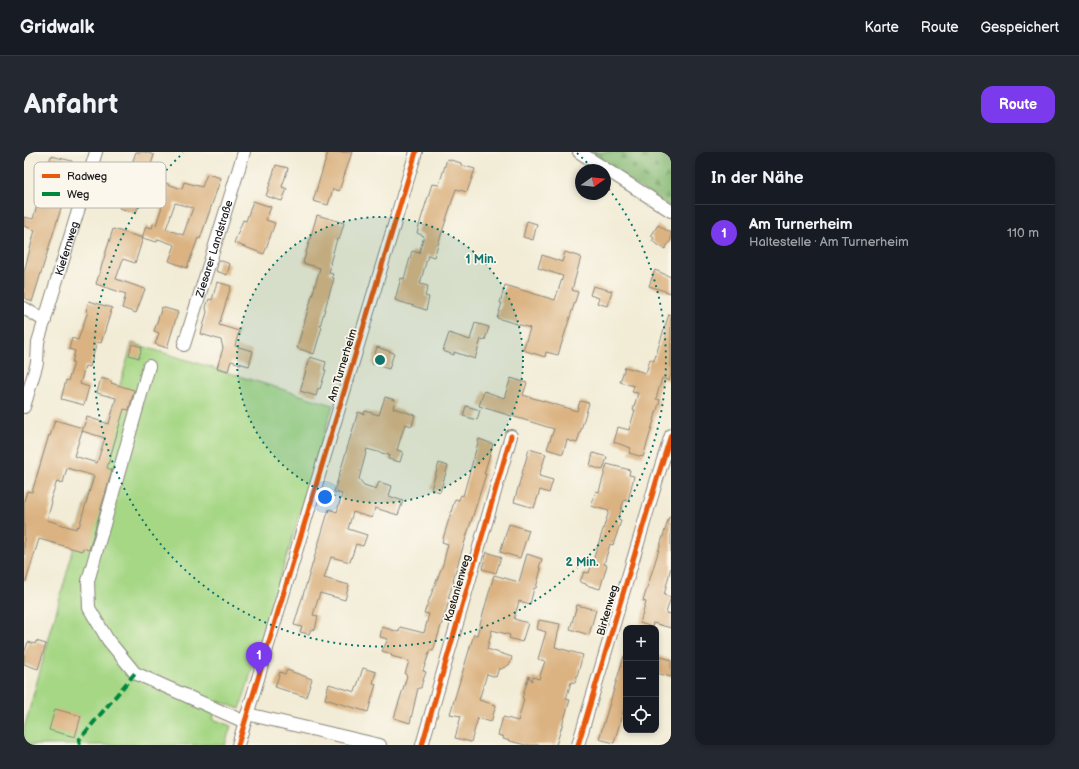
<!DOCTYPE html>
<html lang="de">
<meta charset="utf-8">
<style>
body{margin:0;font-family:"Balsamiq Sans",sans-serif;background:#242831;color:#f1f3f6}
.controls{position:absolute;right:12px;bottom:12px;display:grid;overflow:hidden;border-radius:8px;box-shadow:0 2px 6px #0003}
.controls button{width:36px;height:36px;display:grid;place-items:center;padding:0;border:0;border-bottom:1px solid #363941;background:#171b24;color:#f1f3f6;font:20px sans-serif}
.compass{position:absolute;left:551px;top:12px;width:36px;height:36px;border-radius:50%;background:#171b24;box-shadow:0 2px 6px #0003;rotate:75deg}
.you{position:absolute;left:301px;top:345px;width:14px;height:14px;margin:-10px;border:3px solid #fff;border-radius:50%;background:#1a73e8;box-shadow:0 0 0 6px #1a73e833}
.badge{display:grid;place-items:center;width:26px;height:26px;border-radius:50%;background:#7c3aed;color:#fff;font-size:13px;font-weight:700}
.pin{position:absolute;translate:-50% -33px;filter:drop-shadow(0 1px 2px #0008)}
.pin::after{content:'';position:absolute;top:21px;width:14px;height:12px;background:inherit;clip-path:polygon(0 0,100% 0,50% 100%)}
.list{margin:0;padding:0;list-style:none}
h2{display:flex;justify-content:space-between;align-items:center;height:52px;margin:0;padding:0 16px;font-size:17px}
h2 small{font-size:13px;font-weight:400;color:#9ea1a6}
.list li{display:grid;grid-template-columns:26px 1fr auto;gap:12px;align-items:center;box-sizing:border-box;height:56px;padding:0 16px;border-top:1px solid #363941}
.list b{display:block;font-size:15px;white-space:nowrap}
.list p{margin:0;font-size:13px;white-space:nowrap;color:#9ea1a6}
.list em{font-size:13px;font-style:normal;color:#9ea1a6}
.icon{flex:none;width:22px;height:22px;fill:none;stroke:currentColor;stroke-width:2;stroke-linecap:round;stroke-linejoin:round}
.map{position:relative;flex:none;width:647px;height:593px;overflow:hidden;border-radius:12px}
header{display:flex;align-items:center;gap:24px;box-sizing:border-box;height:56px;padding:0 20px;background:#171b24;border-bottom:1px solid #363941}
header strong{font-size:19px}
nav{display:flex;gap:22px;margin-inline-start:auto;font-size:14px}
.intro{display:flex;align-items:center;justify-content:space-between;box-sizing:border-box;height:96px;padding:0 24px}
h1{margin:0;font-size:28px}
.button{padding:10px 18px;border-radius:12px;background:#7c3aed;color:#fff;font-size:14px;font-weight:700}
main{display:flex;gap:24px;padding:0 24px}
aside{flex:1;background:#171b24;border-radius:12px;box-shadow:0 2px 6px #0003}
.map>svg:first-child{display:block}
</style>
<header>
<strong>Gridwalk</strong>
<nav><a>Karte</a><a>Route</a><a>Gespeichert</a></nav>
</header>
<div class="intro"><h1>Anfahrt</h1><a class="button">Route</a></div>
<main>
<div class="map">
<svg width="647" height="593" viewBox="0 0 647 593">
<defs>
<pattern id="forest-firs" width="22" height="20" patternUnits="userSpaceOnUse"><rect width="22" height="20" fill="#84b872"/><path d="M5 1l3.5 6h-7zM16 11l3.5 6h-7z" fill="#6b955d"/></pattern>
</defs>
<rect width="100%" height="100%" fill="#fbf7ec"/>
<filter id="ink" filterUnits="userSpaceOnUse"><feTurbulence type="fractalNoise" baseFrequency=".025" numOctaves="2"/><feDisplacementMap in="SourceGraphic" scale="8" xChannelSelector="R" yChannelSelector="G"/><feConvolveMatrix kernelMatrix="1 2 1 2 8 2 1 2 1" color-interpolation-filters="sRGB"/></filter>
<filter id="wash" filterUnits="userSpaceOnUse"><feTurbulence type="fractalNoise" baseFrequency=".012" numOctaves="4" result="noise"/><feDisplacementMap in="SourceGraphic" scale="16" xChannelSelector="R" yChannelSelector="G"/><feGaussianBlur stdDeviation="0.9" result="paint"/><feColorMatrix in="noise" values="0 0 0 0 0 0 0 0 0 0 0 0 0 0 0 0 0 1.4 0 .05"/><feComposite in="paint" operator="in"/></filter>
<g filter="url(#wash)">
<rect width="100%" height="100%" fill="#f2ecd6"/>
<polygon fill="#a6d785" stroke="#617a50" points="108,191 309,253 216,557 194,549 189,567 207,574 201,593 0,593 0,577 53,384 50,383 53,374 55,375"/>
<polygon fill="url(#forest-firs)" stroke="#506a47" points="560,0 647,0 647,56"/>
<g id="blocks">
<g fill="#dbb382" fill-rule="evenodd">
<polygon points="112,0 121,0 130,3 112,61 95,56 100,34"/>
<polygon points="304,0 328,0 315,39 309,37 304,53 289,49"/>
<polygon points="27,4 48,9 43,27 46,31 40,33 34,52 38,53 8,150 0,145 0,120 11,78 0,74 0,65 9,67"/>
<polygon points="423,7 437,11 437,13 451,17 443,40 432,37 410,105 404,103 396,132 404,134 401,144 405,145 402,158 371,148 377,126 380,127 388,99 395,101 400,84 393,81 397,67 408,32 415,33"/>
<polygon points="252,13 264,16 258,35 263,37 258,49 242,44"/>
<path d="M183,22l14,4 -21,61 -2,-1 -11,30 -18,-7 6,-16 -17,-6 -1,3 -15,-4 4,-12 6,2 1,-4 3,1 9,-28 -4,-2 4,-12 17,6 2,-7 18,5zM151,51l18,5 -10,27 -17,-6z"/>
<polygon points="229,49 247,55 242,68 251,71 240,102 210,91 219,68 222,69"/>
<polygon points="293,63 320,71 315,88 313,87 306,111 307,112 305,121 309,122 308,125 310,126 296,174 298,175 290,202 273,196 296,116 279,111"/>
<polygon points="503,69 513,72 509,88 499,85"/>
<polygon points="634,73 647,81 647,88 641,97 628,89 630,86 627,84"/>
<polygon points="89,77 119,86 111,111 99,107 92,127 121,137 112,161 98,156 102,142 72,132"/>
<polygon points="541,100 557,105 548,138 554,140 534,203 522,200 521,205 499,198 506,176 473,166 478,151 476,151 481,133 531,148 539,124 514,116 518,103 538,110"/>
<polygon points="195,108 206,112 203,123 192,119"/>
<polygon points="631,118 647,125 647,141 625,134"/>
<polygon points="193,130 207,134 195,173 215,179 211,194 229,199 225,214 207,209 204,219 193,216 199,196 197,188 177,182 183,160 182,155 185,147 188,148"/>
<polygon points="569,134 588,139 583,154 573,151 575,146 566,143"/>
<polygon points="65,149 88,156 77,191 73,190 66,215 61,214 56,232 65,235 60,253 37,247 42,228 44,229 50,211 48,211 51,199 45,197 48,186 54,188 64,159 62,159"/>
<polygon points="138,155 154,160 143,196 131,192 135,181 130,179"/>
<polygon points="645,162 647,163 647,222 645,229 638,226 632,247 636,248 619,305 605,301 607,296 590,290 594,275 605,278 611,258 609,258 614,241 608,240 610,234 596,230 601,215 622,221 626,207 630,209"/>
<polygon points="451,171 465,175 461,188 457,187 451,207 430,200 430,203 419,199 425,181 446,188"/>
<polygon points="108,192 118,195 115,206 105,203"/>
<polygon points="353,195 370,201 365,217 348,212"/>
<polygon points="286,205 302,210 300,218 302,218 296,237 294,236 292,244 276,239"/>
<path d="M77,226l10,3v2l23,7 -5,20 -5,-1 -17,59 5,2 -23,80 -6,-2 -1,3 -43,-12 -13,42h-2v-80l3,-10 5,1 17,-57 1,1 5,-16 28,8 -9,28 23,7 8,-25 -23,-7 5,-14 22,7 7,-26 -19,-5zM43,316l27,8 -15,51 -2,-1 -1,3 -29,-9 5,-18 -2,-1 7,-20 6,2z"/>
<polygon points="487,226 503,231 499,243 553,259 556,249 565,251 553,291 543,288 539,302 523,297 530,277 455,254 460,239 480,246"/>
<polygon points="361,245 371,248 369,256 391,263 388,274 381,272 373,298 379,300 376,310 364,307 365,303 343,297 335,327 340,333 352,337 355,330 368,334 365,344 379,349 374,363 351,356 348,366 329,360 324,377 343,383 339,394 332,392 326,410 307,405 300,426 325,433 321,448 296,441 289,463 294,464 291,478 287,477 285,482 276,480 278,475 270,473 305,357 313,360 318,342 310,340 334,260 340,262 341,259 355,263"/>
<polygon points="442,254 456,258 453,268 439,264"/>
<polygon points="455,287 469,292 460,322 462,322 430,424 429,428 430,429 424,446 426,446 409,499 406,498 399,519 402,520 398,531 397,536 394,536 386,571 370,566 383,524 381,522 385,509 367,504 368,502 358,499 364,487 356,485 358,475 375,480 376,475 400,481 405,462 400,461 419,412 424,392 418,390 431,347 435,348 437,343 439,344"/>
<polygon points="505,297 522,302 515,324 529,328 525,341 516,338 510,356 490,350"/>
<polygon points="569,301 583,305 579,318 566,314"/>
<polygon points="415,311 424,314 416,340 407,337"/>
<polygon points="583,312 606,318 605,323 610,324 604,349 600,348 594,368 597,369 589,393 586,392 580,412 583,413 576,437 562,433 562,432 556,430 560,420 565,421 585,359 567,354 572,339 575,340"/>
<polygon points="645,365 647,365 647,415 640,443 647,445 642,461 647,462 647,476 629,471 628,475 616,471 622,450 619,449"/>
<polygon points="485,372 505,378 496,406 476,400"/>
<polygon points="463,400 477,405 472,421 458,417"/>
<polygon points="503,402 518,407 515,416 517,417 512,436 510,436 506,452 495,449 490,467 504,471 498,490 485,486 486,483 468,478 463,497 488,505 486,512 477,517 475,516 472,525 463,522 455,548 472,553 467,570 454,566 447,590 431,586 437,564 426,562 450,482 453,483 470,423 495,430"/>
<polygon points="553,453 572,458 565,483 546,477"/>
<polygon points="515,468 536,472 531,495 559,503 551,531 547,530 542,547 546,548 532,593 501,593 479,587 480,585 474,583 479,565 494,569 500,547 498,546 505,524 508,529 509,525 515,527 521,509 514,507 522,480 513,477"/>
<polygon points="12,489 22,492 14,517 0,512 0,501 4,490 11,492"/>
<polygon points="632,503 647,508 647,525 632,521"/>
<polygon points="600,504 602,505 602,549 590,591 575,587"/>
<polygon points="339,516 352,520 349,531 352,532 344,560 301,547 305,532 331,540"/>
<polygon points="263,518 288,527 282,545 251,535 256,520 261,522"/>
<polygon points="31,557 57,564 51,585 25,578"/>
</g>
</g>
</g>
<g filter="url(#ink)">
<use href="#blocks" fill-opacity="0" stroke="#878479" stroke-width="1"/>
<g fill="none" stroke-linecap="round" stroke-linejoin="round">
<g stroke="#878479" stroke-width="14">
<g id="minor">
<polyline points="555,0 647,59"/>
<polyline points="0,156 21,169"/>
<path id="s1" d="M160,193l60,-193"/>
<polyline points="125,214 64,429 65,456 84,488 111,521 221,570"/>
<path id="s2" d="M0,255l13,-44 1,-21 58,-190"/>
<polyline points="223,562 356,593"/>
<polyline points="214,593 392,0"/>
<polyline points="398,593 487,284"/>
<polyline points="554,593 633,327 647,283"/>
</g>
</g>
<use href="#minor" stroke="#fff" stroke-width="12"/>
<polyline stroke="#00873e" stroke-width="4" stroke-dasharray="8 4" stroke-linecap="butt" points="56,593 55,588 111,521"/>
<g stroke="#fbf7ec" stroke-width="8">
<g id="cycleway">
<polyline points="214,593 392,0"/>
<polyline points="398,593 487,284"/>
<polyline points="554,593 633,327 647,283"/>
</g>
</g>
<use href="#cycleway" stroke="#e8590c" stroke-width="5"/>
</g>
</g>
<circle cx="356" cy="208" r="143" fill="#0f766e" fill-opacity=".12"/>
<g fill="none" stroke="#0f766e" stroke-width="2" stroke-dasharray="2 4">
<circle cx="356" cy="208" r="143"/>
<path d="M553 1A286 286 0 0 1 569 17M581 32A286 286 0 1 1 159 1"/>
</g>
<g text-anchor="middle" stroke-width="3.5" stroke-linejoin="round" paint-order="stroke">
<g font-size="11" fill="#1c1c1c" stroke="#fbf7ec">
<text dy="4" stroke="none"><textPath href="#s2" startOffset="165">Kiefernweg</textPath></text>
<text dy="4" stroke="none"><textPath href="#s1" startOffset="101">Ziesarer Landstraße</textPath></text>
<text transform="translate(318 213) rotate(-73)" y="4">Am Turnerheim</text>
<text transform="translate(433 436) rotate(-74)" y="4">Kastanienweg</text>
<text transform="translate(583 458) rotate(-74)" y="4">Birkenweg</text>
</g>
</g>
<rect x="10" y="10" width="132" height="46" rx="6" fill="#fbf7ec" stroke="#b8b5ae" stroke-width="1"/>
<rect x="18" y="22" width="18" height="4" fill="#e8590c"/>
<rect x="18" y="40" width="18" height="4" fill="#00873e"/>
<g font-size="11" fill="#1c1c1c">
<text x="43" y="28">Radweg</text>
<text x="43" y="46">Weg</text>
</g>
<circle cx="356" cy="208" r="6" fill="#0f766e" stroke="#fbf7ec" stroke-width="2"/>
<g font-size="12" text-anchor="middle" font-weight="bold" fill="#0f766e" stroke="#fbf7ec" stroke-width="3.5" stroke-linejoin="round" paint-order="stroke">
<text x="457" y="111">1 Min.</text>
<text x="558" y="414">2 Min.</text>
</g>
</svg>
<div class="controls">
<button>+</button>
<button>−</button>
<button><svg class="icon" aria-label="locate" viewBox="0 0 24 24"><circle cx="12" cy="12" r="6"/><path d="M12 2v4M12 18v4M2 12h4M18 12h4"/></svg></button>
</div>
<svg class="compass" viewBox="-18 -18 36 36"><path d="M0-13l5 13h-10z" fill="#e53935"/><path d="M0 13l5-13h-10z" fill="#9ea1a6"/></svg>
<div class="you"></div>
<div class="pin badge" style="left:235px;top:523px">1</div>
</div>
<aside>
<h2>In der Nähe<small></small></h2>
<ul class="list">
<li><span class="badge">1</span><div><b>Am Turnerheim</b><p>Haltestelle · Am Turnerheim</p></div><em>110 m</em></li>
</ul>
</aside>
</main>
